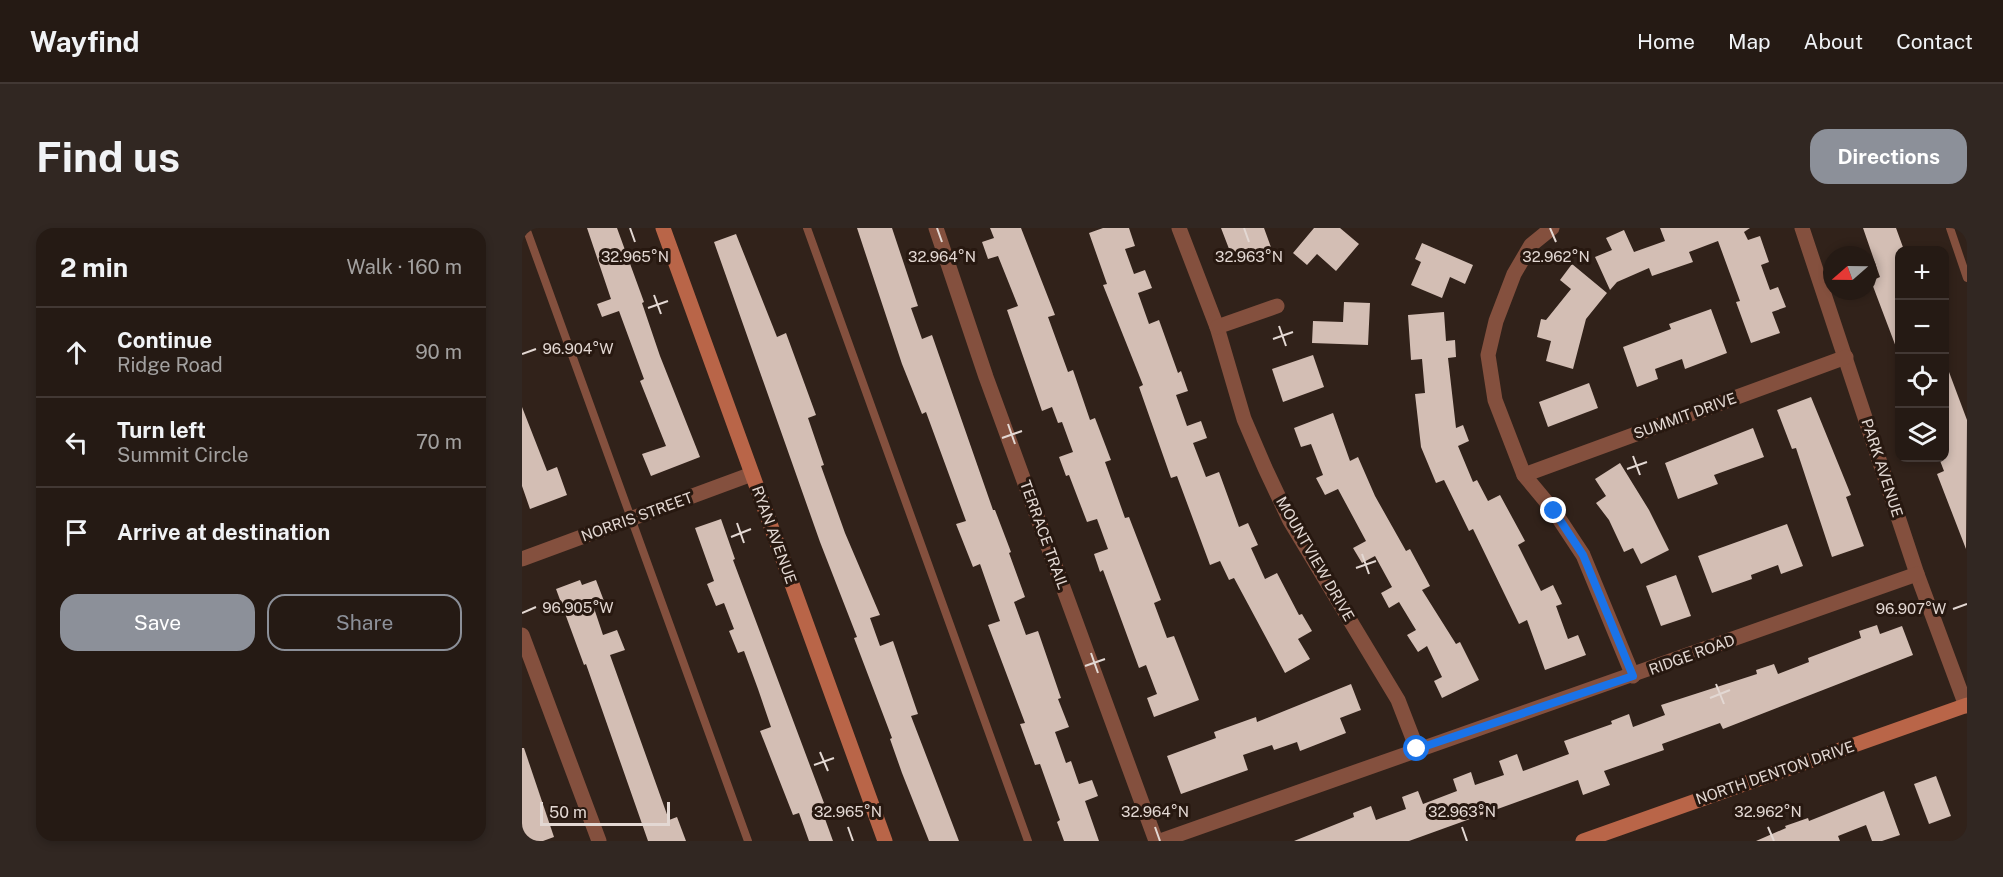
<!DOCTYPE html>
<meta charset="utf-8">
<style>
body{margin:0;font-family:"Public Sans",sans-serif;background:#312722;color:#f1f3f6}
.controls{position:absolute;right:18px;top:18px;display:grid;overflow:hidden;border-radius:12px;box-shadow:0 3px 9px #0003}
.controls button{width:54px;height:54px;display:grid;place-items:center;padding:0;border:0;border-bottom:2px solid #423834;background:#251a14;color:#f1f3f6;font:30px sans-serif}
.compass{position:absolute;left:1301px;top:18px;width:54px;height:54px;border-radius:50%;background:#251a14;box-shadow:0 3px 9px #0003;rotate:250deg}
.scale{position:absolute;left:18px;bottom:15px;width:130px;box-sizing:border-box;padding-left:6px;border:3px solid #e3d8d3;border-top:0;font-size:16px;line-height:21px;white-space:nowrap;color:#e3d8d3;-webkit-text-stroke:4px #271810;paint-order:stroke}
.stop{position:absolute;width:18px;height:18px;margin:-14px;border:4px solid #1a73e8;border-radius:50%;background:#fff}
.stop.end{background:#1a73e8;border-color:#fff;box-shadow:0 2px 6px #0008}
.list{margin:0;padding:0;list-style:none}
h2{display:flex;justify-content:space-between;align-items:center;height:78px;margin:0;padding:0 24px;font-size:26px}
h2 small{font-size:20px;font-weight:400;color:#a3a1a0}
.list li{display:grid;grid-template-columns:39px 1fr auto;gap:18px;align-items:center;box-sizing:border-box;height:90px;padding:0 24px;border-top:2px solid #423834}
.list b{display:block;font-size:22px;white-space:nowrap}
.list p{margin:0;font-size:20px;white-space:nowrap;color:#a3a1a0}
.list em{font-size:20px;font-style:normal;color:#a3a1a0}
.actions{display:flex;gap:12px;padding:18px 24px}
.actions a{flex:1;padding:14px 0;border:2px solid #8c9099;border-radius:18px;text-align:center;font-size:21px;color:#8c9099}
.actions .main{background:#8c9099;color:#fff}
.icon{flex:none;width:33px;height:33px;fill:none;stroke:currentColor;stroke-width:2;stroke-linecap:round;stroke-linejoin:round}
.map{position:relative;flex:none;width:1445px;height:613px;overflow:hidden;border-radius:18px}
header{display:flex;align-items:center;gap:36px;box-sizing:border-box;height:84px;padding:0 30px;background:#251a14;border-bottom:2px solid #423834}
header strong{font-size:28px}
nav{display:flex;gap:33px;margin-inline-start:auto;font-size:21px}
.intro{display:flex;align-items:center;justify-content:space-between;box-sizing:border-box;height:144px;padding:0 36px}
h1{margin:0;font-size:42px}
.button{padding:15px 27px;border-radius:18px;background:#8c9099;color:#fff;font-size:21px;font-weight:700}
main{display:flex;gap:36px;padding:0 36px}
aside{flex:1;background:#251a14;border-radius:18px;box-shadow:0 3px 9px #0003}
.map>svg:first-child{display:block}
</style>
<header>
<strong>Wayfind</strong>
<nav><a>Home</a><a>Map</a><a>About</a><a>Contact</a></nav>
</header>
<div class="intro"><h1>Find us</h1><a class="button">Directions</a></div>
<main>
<aside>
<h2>2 min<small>Walk · 160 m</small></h2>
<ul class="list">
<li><svg class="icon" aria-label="ahead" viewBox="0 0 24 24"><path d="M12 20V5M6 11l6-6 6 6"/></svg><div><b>Continue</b><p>Ridge Road</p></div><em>90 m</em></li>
<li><svg class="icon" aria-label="left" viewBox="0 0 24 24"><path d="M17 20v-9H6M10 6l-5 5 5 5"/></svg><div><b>Turn left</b><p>Summit Circle</p></div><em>70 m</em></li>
<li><svg class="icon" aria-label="arrive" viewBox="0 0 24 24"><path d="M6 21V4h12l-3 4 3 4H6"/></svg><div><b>Arrive at destination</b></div></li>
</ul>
<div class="actions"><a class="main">Save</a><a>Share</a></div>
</aside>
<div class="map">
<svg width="1445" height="613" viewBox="0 0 1445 613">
<rect width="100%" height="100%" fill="#31221a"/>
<g fill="#d3beb4">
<polygon points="65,0 95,0 122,74 120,75 138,128 178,229 129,248 120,226 144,218 118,153 122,151 97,83 80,89 75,76 89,71"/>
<polygon points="335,0 370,0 396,78 389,80 400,111 410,107 471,282 473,282 489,324 487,325 503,369 492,374 504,407 516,403 539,470 536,471 547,499 533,504 544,535 549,533 557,556 570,552 576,568 563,573 577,613 542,613 535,594 538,592 518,536 513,537 498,496 503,495 466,397 478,393 458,336 451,339 434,296 444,293 404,184 400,186 380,136"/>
<polygon points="468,0 499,0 533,87 526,89 546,144 551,142 568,192 573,190 589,232 583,234 603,290 607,289 639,372 632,375 645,410 652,408 677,472 632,489 625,470 635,466 624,437 617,440 581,342 578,344 572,326 586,321 575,291 565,294 547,247 544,248 537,229 551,224 540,194 536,195 530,179 520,183 485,82 496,78 476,28 466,31 460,14 472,10"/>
<polygon points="581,0 607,0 613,18 603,21 612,46 623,42 630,60 616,65 627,96 637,92 656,145 659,143 666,163 654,167 665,198 679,193 685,210 671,215 684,249 697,244 717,299 726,295 736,317 729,320 743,351 755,345 777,387 780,386 790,403 776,411 788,431 763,445 712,350 707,352 698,333 688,337 655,248 649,250 617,159 621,157 581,57 585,56 567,5"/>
<polygon points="699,0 742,0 750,22 730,29 727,20 709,26"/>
<polygon points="792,0 818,0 837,16 814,43 795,26 785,37 771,25"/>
<polygon points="1138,0 1228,0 1222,4 1226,12 1238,8 1247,34 1239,37 1248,62 1256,59 1264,79 1250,84 1258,105 1229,115 1214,74 1218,73 1196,13 1167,24 1171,34 1130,48 1127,40 1095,54 1088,62 1073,29 1090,22 1084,10 1102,2 1112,24 1143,13"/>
<polygon points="1341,0 1374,0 1382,22 1377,22 1377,127 1349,53 1358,49"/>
<polygon points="214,6 255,109 264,105 294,187 286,190 302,237 299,238 323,305 358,387 348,390 358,418 371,413 396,486 389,488 437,613 407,613 380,545 368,511 370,510 332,410 335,409 298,314 192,14"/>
<polygon points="900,15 951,37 943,56 928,49 920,70 889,57 899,34 893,31"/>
<polygon points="1050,36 1085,65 1064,91 1051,141 1024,133 1029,113 1015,109 1019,91 1024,92 1049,61 1038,52"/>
<polygon points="822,74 848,75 846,117 790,115 791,93 821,94"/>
<polygon points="1189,81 1205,125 1163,141 1160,131 1133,141 1136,151 1115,159 1101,119 1149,101 1147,96"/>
<polygon points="922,84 924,113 933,112 934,129 926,130 934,200 941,197 947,213 936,218 951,254 955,252 966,273 978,267 1003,313 996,317 1019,363 1031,357 1040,376 1034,378 1046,411 1056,407 1064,427 1023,442 1005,392 997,396 951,301 947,303 922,252 914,255 899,219 893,166 903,165 900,131 889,132 886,87"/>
<polygon points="791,127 802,159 761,174 750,141"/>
<polygon points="1424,136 1445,192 1444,321 1415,246 1422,243 1417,230 1422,230"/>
<polygon points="1067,155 1076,180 1026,199 1017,174"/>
<polygon points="1289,169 1329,267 1324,269 1342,318 1310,329 1274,220 1270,221 1255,182"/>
<polygon points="0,179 25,243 35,239 45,267 8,281 0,258"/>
<polygon points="811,185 828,233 836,229 853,268 884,323 888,321 908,358 900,362 934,416 938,414 957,452 920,470 912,453 920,449 905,418 896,424 885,407 894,402 877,374 867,380 859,365 870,359 853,328 840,335 831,320 844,313 816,261 803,267 794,250 801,247 789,216 779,219 772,200"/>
<polygon points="1231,200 1242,229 1192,247 1196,256 1156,271 1143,235"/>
<polygon points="1098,235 1127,282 1147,322 1119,336 1111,320 1102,324 1087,292 1074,275 1084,268 1073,251"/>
<polygon points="199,291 213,331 211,332 302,575 298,577 311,613 287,613 277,585 271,587 238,503 249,499 236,461 222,423 216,425 207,403 212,401 202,375 194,378 185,356 192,353 173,300"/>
<polygon points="1265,296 1281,338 1259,346 1256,337 1229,347 1230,351 1190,365 1176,328"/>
<polygon points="1154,347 1169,388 1139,398 1124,358"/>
<polygon points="58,352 60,357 74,352 82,373 71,377 81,407 95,402 103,422 88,427 147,592 155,589 164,613 126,613 64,436 62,437 34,361"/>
<polygon points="1355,397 1358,406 1380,398 1391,427 1201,501 1198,495 1140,516 1142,522 1082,543 1088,557 1061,567 1056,552 887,613 772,613 832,589 831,585 849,578 854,592 884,581 880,569 896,563 901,576 935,563 931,551 949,544 953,557 982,547 977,533 995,526 1001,543 1047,526 1042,513 1090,496 1089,493 1107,486 1111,499 1143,487 1139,477 1235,446 1234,442 1252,436 1256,446 1287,434 1286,430 1339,410 1337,403"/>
<polygon points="829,456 839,482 818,490 824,505 778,523 775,514 752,522 750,517 721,527 726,542 659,566 645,528 694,510 692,504 734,489 735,494"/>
<polygon points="0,520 2,520 32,609 21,613 3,613 0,603"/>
<polygon points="1414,548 1429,588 1407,596 1392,556"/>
<polygon points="1362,563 1378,607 1360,613 1350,613 1344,597 1316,608 1318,613 1234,613 1264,600 1263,598 1286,590 1287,593"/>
</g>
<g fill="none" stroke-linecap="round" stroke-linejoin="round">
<g stroke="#84503e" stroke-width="8">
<polyline points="4,0 226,613"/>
<polyline points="285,0 506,613"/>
<polyline points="1428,0 1445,50"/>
</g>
<g stroke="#84503e" stroke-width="15">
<polyline points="414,0 464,149 634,613"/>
<polyline points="657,0 695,99 722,191 743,240 768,293 876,472 895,521"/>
<polyline points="1030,0 1009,17 992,46 974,93 966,127 973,172 1002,247 1032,283 1061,327 1111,448"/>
<polyline points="1280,0 1395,346 1444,478"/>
<polyline points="695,99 755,78"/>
<polyline points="1002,247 1324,129"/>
<polyline points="0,331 230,246"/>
<polyline points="0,407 77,613"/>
<path d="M638,613c252,-90 505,-176 757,-267"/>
</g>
<g stroke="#b96548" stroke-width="15">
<polyline points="141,0 363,613"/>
<polyline points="1061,613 1445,477"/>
</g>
</g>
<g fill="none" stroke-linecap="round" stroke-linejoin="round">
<polyline stroke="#1a73e8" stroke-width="8" points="895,521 1111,448 1061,327 1032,283"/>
</g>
<path fill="none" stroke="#e3d8d3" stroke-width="2" d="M108,0l5,14M415,0l5,14M722,0l5,14M1028,0l6,14M132,67l7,19M126,80l20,-7M757,98l7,20M751,111l20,-7M0,126l14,-5M486,196l7,20M480,210l20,-7M1111,228l7,19M1105,241l20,-7M215,295l7,20M209,309l20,-8M840,326l7,20M834,340l20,-7M1431,381l14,-5M0,385l14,-6M569,425l7,20M563,438l20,-7M1194,456l8,20M1188,470l20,-8M298,524l8,19M292,537l20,-7M326,599l5,14M633,599l5,14M940,599l5,14M1246,599l6,14"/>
<g text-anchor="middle" stroke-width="6" stroke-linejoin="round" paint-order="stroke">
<g font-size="15" fill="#e3d8d3" stroke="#271810">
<text transform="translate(1163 188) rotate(-20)" y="5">SUMMIT DRIVE</text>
<text transform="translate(1360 240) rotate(72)" y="5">PARK AVENUE</text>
<text transform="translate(115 289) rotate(-20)" y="5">NORRIS STREET</text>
<text transform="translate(252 307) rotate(70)" y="5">RYAN AVENUE</text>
<text transform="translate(522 307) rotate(70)" y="5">TERRACE TRAIL</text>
<text transform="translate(793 331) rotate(60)" y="5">MOUNTVIEW DRIVE</text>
<text transform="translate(1170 427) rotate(-20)" y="5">RIDGE ROAD</text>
<text transform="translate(1253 545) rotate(-19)" y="5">NORTH DENTON DRIVE</text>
</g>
</g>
<g font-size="15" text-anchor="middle" fill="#e3d8d3" stroke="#271810" stroke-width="6" stroke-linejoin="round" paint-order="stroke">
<text x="113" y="34">32.965°N</text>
<text x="420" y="34">32.964°N</text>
<text x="727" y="34">32.963°N</text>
<text x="1034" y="34">32.962°N</text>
<text x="56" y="126">96.904°W</text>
<text x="56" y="385">96.905°W</text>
<text x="1389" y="386">96.907°W</text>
<text x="326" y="589">32.965°N</text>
<text x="633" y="589">32.964°N</text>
<text x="940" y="589">32.963°N</text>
<text x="1246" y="589">32.962°N</text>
</g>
</svg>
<div class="controls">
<button>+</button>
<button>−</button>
<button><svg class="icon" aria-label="locate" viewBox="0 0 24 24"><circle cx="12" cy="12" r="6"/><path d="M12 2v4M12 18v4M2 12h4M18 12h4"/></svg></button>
<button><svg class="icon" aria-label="layers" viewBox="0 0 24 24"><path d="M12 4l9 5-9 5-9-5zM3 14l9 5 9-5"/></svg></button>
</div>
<svg class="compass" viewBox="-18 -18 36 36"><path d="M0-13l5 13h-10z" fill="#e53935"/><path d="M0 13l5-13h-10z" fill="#a3a1a0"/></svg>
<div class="scale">50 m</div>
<div class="stop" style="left:895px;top:521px"></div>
<div class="stop end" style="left:1032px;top:283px"></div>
</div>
</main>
